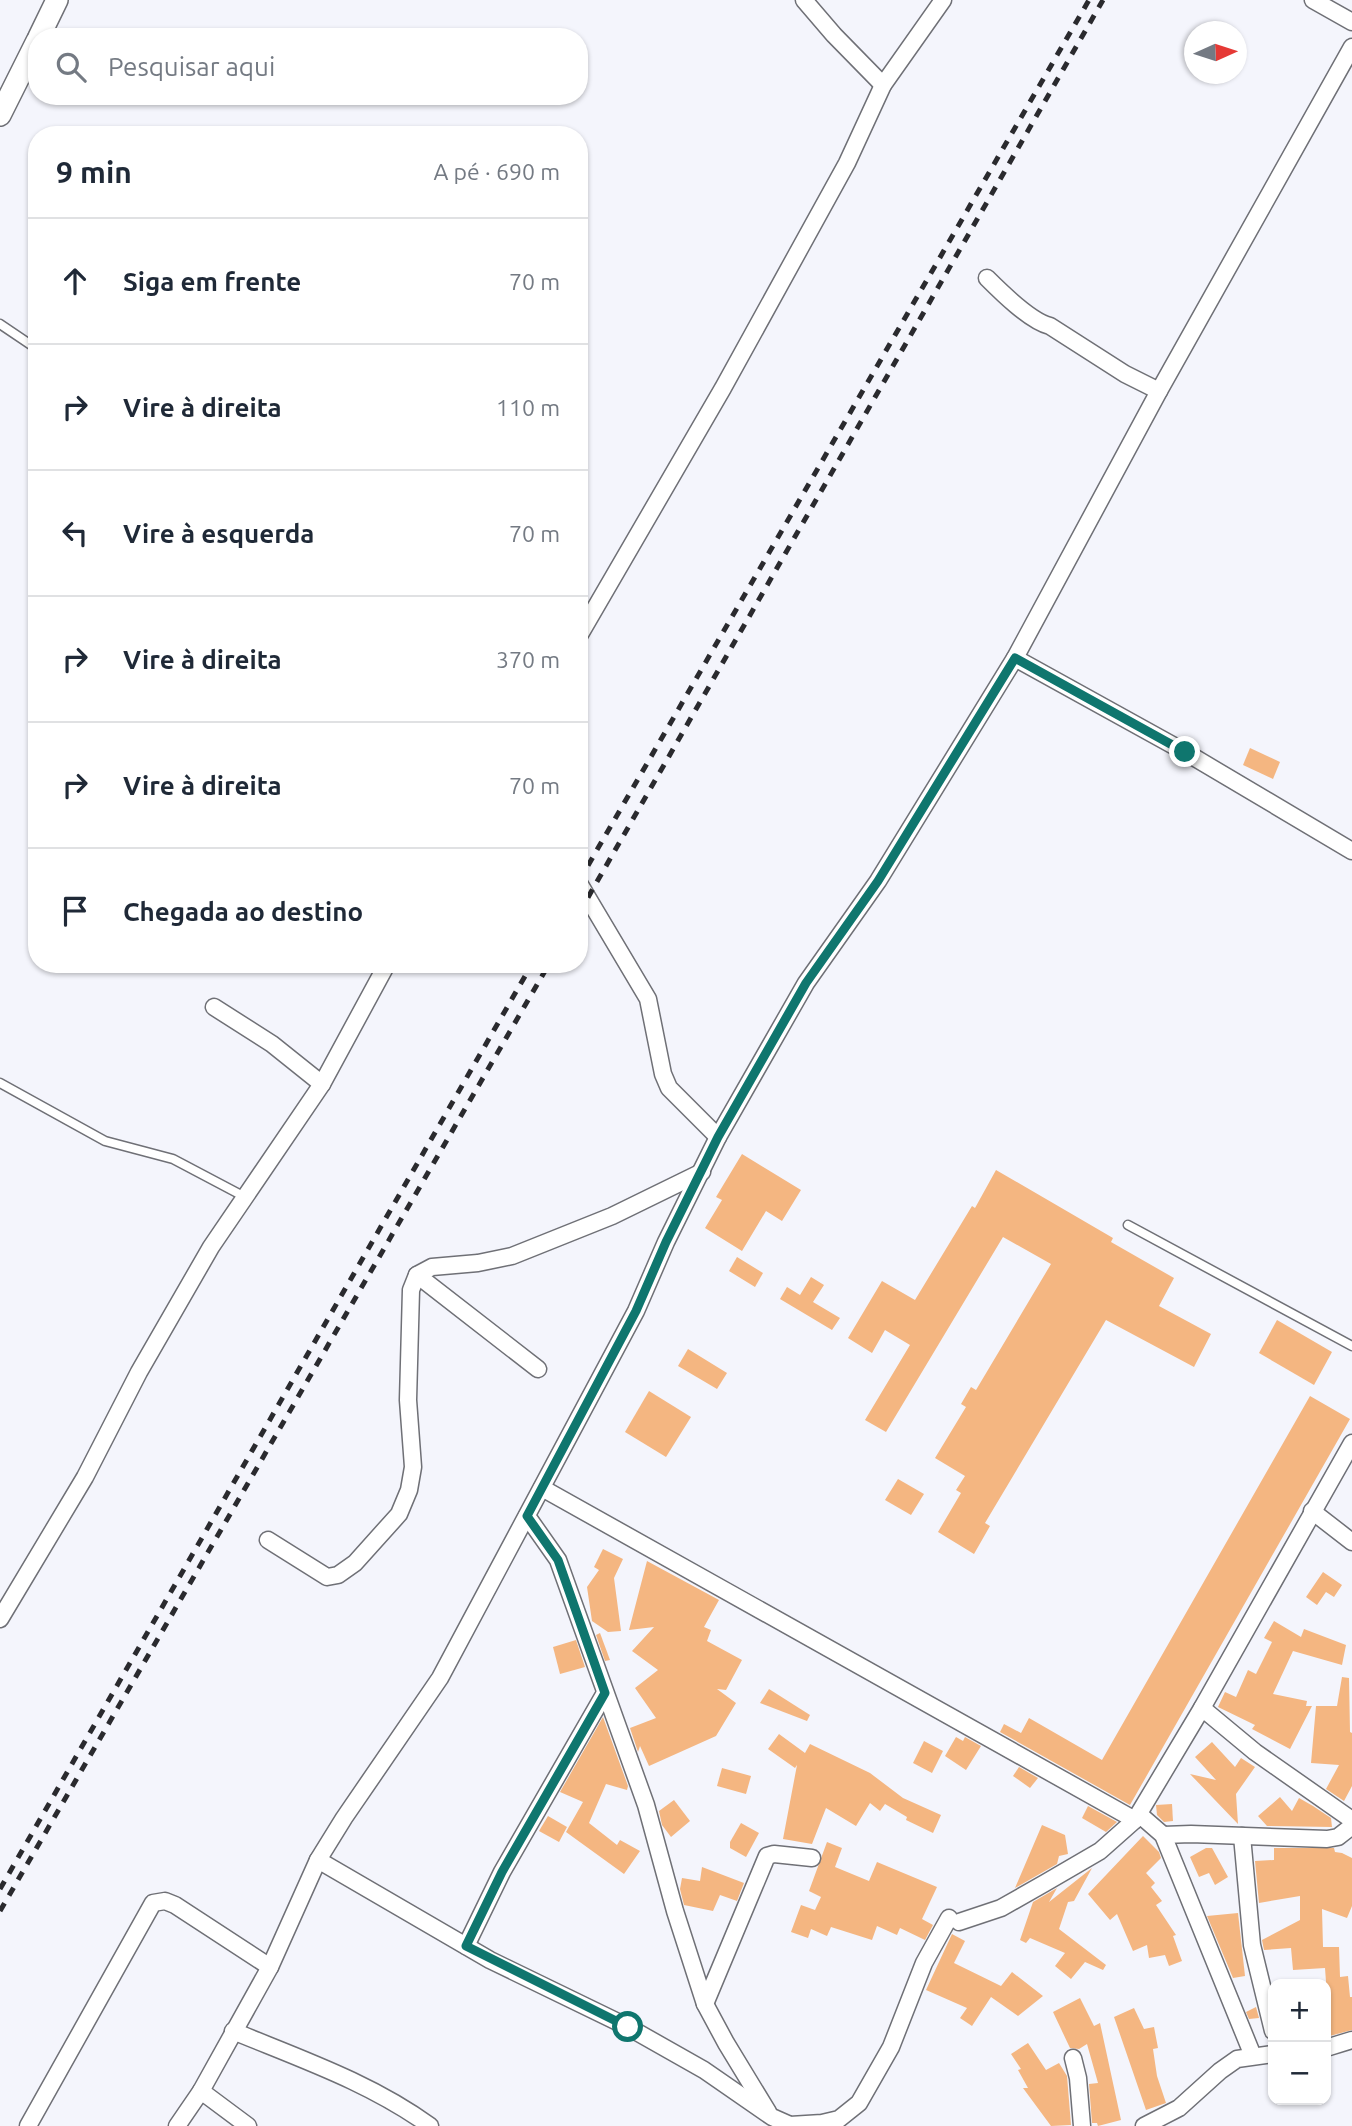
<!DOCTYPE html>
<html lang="pt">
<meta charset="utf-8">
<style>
body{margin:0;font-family:Ubuntu,sans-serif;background:#f2f2f3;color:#1f2937}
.controls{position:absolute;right:21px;bottom:21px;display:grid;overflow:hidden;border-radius:14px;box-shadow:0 2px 5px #0004}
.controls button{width:63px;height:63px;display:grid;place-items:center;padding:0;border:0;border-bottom:2px solid #e0e1e3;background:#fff;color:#1f2937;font:35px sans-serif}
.compass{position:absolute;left:1184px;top:21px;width:63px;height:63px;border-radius:50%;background:#fff;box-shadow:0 2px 5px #0004;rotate:87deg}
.stop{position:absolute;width:21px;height:21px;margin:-16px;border:5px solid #0f766e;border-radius:50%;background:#fff}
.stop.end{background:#0f766e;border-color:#fff;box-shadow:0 2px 7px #0008}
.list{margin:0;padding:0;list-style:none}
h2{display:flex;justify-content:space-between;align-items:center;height:91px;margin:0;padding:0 28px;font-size:30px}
h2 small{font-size:23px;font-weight:400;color:#747a83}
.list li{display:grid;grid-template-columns:46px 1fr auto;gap:21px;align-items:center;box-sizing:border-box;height:126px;padding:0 28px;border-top:2px solid #e0e1e3}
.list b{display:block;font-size:26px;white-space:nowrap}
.list em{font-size:23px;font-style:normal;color:#747a83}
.icon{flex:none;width:38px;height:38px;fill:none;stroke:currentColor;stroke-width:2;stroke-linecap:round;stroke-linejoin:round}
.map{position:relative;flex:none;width:1352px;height:2126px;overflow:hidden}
.search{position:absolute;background:#fff;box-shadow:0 2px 5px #0004;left:28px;top:28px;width:560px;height:77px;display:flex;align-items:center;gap:18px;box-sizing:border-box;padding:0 24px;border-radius:28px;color:#747a83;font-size:26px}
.panel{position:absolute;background:#fff;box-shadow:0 2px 5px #0004;left:28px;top:126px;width:560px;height:847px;border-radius:28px}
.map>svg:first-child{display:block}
</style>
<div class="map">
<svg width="1352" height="2126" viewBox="0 0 1352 2126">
<rect width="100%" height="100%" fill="#f4f5fc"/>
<g fill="#f4b681">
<polygon points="1250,748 1280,762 1273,779 1243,765"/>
<polygon points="742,1154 801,1190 782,1221 766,1211 742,1251 705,1228 722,1200 716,1197"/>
<polygon points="996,1170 1113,1238 1111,1242 1174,1278 1159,1306 1211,1334 1194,1367 1106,1320 985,1523 990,1526 974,1554 938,1532 961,1493 956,1490 965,1476 935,1458 966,1407 961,1404 971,1387 976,1390 1051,1264 1003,1237 886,1432 865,1420 910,1345 885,1330 872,1353 848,1338 882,1281 915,1300 972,1206 975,1208"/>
<polygon points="737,1257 763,1273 755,1287 729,1271"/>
<polygon points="811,1277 824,1285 813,1302 840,1318 832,1330 780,1299 787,1287 800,1295"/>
<polygon points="1277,1320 1332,1352 1314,1385 1259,1353"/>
<polygon points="688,1349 727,1373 717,1389 678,1366"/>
<polygon points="649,1391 691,1417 666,1457 625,1432"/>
<polygon points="1310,1396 1350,1419 1130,1805 1000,1732 1004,1724 1021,1733 1029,1718 1102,1760"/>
<polygon points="898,1479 924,1494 911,1515 885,1500"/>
<polygon points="603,1549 623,1559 614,1578 621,1631 608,1632 592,1621 587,1587 599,1570 594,1567"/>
<polygon points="647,1561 719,1600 704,1627 711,1630 707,1641 742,1660 726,1690 717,1689 736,1703 716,1736 649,1766 640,1746 638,1752 630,1728 656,1718 635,1688 658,1670 632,1651 654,1627 629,1630"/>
<polygon points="1323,1572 1342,1585 1334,1597 1326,1592 1317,1605 1306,1597"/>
<polygon points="1274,1621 1301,1637 1304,1629 1346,1645 1342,1665 1293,1651 1273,1694 1307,1701 1306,1706 1312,1706 1290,1749 1252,1729 1255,1725 1218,1707 1225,1692 1236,1697 1248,1670 1256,1674 1272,1642 1264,1638"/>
<polygon points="600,1633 610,1660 605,1661 596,1635"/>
<polygon points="576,1640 585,1667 560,1674 553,1647"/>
<polygon points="1342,1677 1349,1678 1350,1732 1352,1733 1352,1786 1344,1801 1326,1789 1339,1765 1311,1763 1316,1706 1337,1706"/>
<polygon points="769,1689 810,1715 807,1721 760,1703"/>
<polygon points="603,1717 628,1786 627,1790 606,1784 589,1823 617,1845 620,1840 640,1851 624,1874 566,1832 583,1802 560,1792"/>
<polygon points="779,1734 805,1753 810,1744 870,1773 903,1798 941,1815 933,1833 906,1820 907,1817 885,1804 880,1811 870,1803 856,1826 826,1808 812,1844 783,1839 797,1765 795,1768 768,1749"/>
<polygon points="956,1737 963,1741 965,1737 981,1746 966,1770 945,1756"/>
<polygon points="924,1741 943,1751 932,1773 913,1763"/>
<polygon points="1212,1742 1235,1767 1241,1758 1255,1767 1236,1794 1238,1824 1190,1774 1216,1780 1195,1757"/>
<polygon points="1019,1767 1038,1778 1030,1788 1013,1776"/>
<polygon points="722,1768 751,1776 746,1794 717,1786"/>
<polygon points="1280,1797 1292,1811 1299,1798 1313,1806 1331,1818 1332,1827 1267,1826 1258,1816"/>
<polygon points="674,1800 690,1821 671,1837 662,1825 659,1811"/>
<polygon points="1172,1804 1173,1821 1164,1822 1157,1815 1156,1805"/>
<polygon points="1088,1806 1117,1822 1106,1832 1082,1818"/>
<polygon points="548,1816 567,1827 559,1842 539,1831"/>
<polygon points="741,1823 759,1833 746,1857 730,1848 730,1842"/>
<polygon points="1042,1825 1065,1835 1068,1854 1059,1856 1057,1864 1015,1888"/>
<polygon points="1143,1836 1159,1852 1161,1858 1146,1873 1155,1883 1151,1887 1162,1901 1156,1905 1176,1935 1173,1936 1182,1961 1169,1966 1165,1955 1149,1958 1147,1945 1133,1951 1117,1914 1110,1920 1088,1894"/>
<polygon points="827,1842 842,1848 835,1867 869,1881 877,1862 937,1887 922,1919 933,1925 925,1940 900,1928 897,1935 877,1926 872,1940 831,1927 827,1936 811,1929 808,1938 791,1932 801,1905 815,1910 821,1897 809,1891"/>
<polygon points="1206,1848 1212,1848 1228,1877 1215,1885 1209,1873 1199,1877 1190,1857"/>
<polygon points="1274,1848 1334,1848 1335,1852 1342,1853 1352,1858 1352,1906 1347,1918 1322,1909 1323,1947 1339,1947 1340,1977 1348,1976 1350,1997 1352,1997 1352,2030 1326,2037 1326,2010 1328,2010 1325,1968 1293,1970 1291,1948 1264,1950 1262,1940 1300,1920 1300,1896 1259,1903 1255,1861 1274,1860"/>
<polygon points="702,1867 744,1883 737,1901 720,1895 713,1911 684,1905 680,1889 682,1878 700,1881"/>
<polygon points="1092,1868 1074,1901 1068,1902 1059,1929 1106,1965 1103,1970 1085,1962 1071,1979 1055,1966 1065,1953 1030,1938 1026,1943 1020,1940 1033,1902 1057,1888 1049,1902"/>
<polygon points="1238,1913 1245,1976 1233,1978 1207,1916"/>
<polygon points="952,1934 965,1941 954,1963 1001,1986 1012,1972 1043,1996 1018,2016 991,1997 972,2026 960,2018 967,2008 926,1990"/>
<polygon points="1080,1998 1094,2026 1100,2023 1121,2120 1098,2126 1097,2123 1092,2123 1089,2084 1098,2083 1087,2044 1079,2049 1070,2048 1053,2012"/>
<polygon points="1256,2007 1259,2018 1249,2019 1246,2012"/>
<polygon points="1134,2008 1144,2029 1154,2027 1158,2048 1153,2049 1157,2076 1166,2103 1146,2110 1114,2017"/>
<polygon points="1028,2043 1046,2070 1059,2063 1067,2076 1071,2125 1051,2126 1023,2088 1028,2088 1018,2070 1021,2069 1011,2054"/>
</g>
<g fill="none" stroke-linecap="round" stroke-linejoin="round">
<g stroke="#6f7076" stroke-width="11">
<g id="service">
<polyline points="0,324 37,349"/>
<polyline points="0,1083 105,1141 173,1159 245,1197"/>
<polyline points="1128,1225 1352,1346"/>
</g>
</g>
<g stroke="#6f7076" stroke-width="19">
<g id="minor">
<polyline points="804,0 834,35 883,85"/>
<polyline points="1313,0 1352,22"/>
<path d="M987,278c14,14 43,43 63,48l75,48 34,17"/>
<polyline points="579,636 723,388 847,163 883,85 943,0"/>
<polyline points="1015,658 1185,752 1352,851"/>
<polyline points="579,883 648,999 663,1074 669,1088 718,1137"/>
<polyline points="214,1007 272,1044 322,1084"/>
<polyline points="417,1275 538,1369"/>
<polyline points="542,1488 1135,1820 1202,1708 1352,1443"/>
<polyline points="1312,1511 1352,1542"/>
<polyline points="527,1516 558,1560 646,1805 675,1911 705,2004 726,2043 768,2112"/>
<polyline points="268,1540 327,1577 338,1575 355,1563 399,1514 409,1490 413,1467 408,1400 411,1290 417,1275 432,1267 478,1263 512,1256 612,1216 702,1172"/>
<polyline points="0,1619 85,1477 139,1372 211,1247 322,1084 387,964"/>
<polyline points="1202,1708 1255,1752 1352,1820"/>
<polyline points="1140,1815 1163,1835 1253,2056"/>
<polyline points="1163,1835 1191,1834 1327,1839 1338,1837 1352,1826"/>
<polyline points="1242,1836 1252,1945 1273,2031"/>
<polyline points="318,1860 490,1960 628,2027 704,2070 772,2117 790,2125 822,2123 839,2119 859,2103 891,2047 924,1963 949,1918"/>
<polyline points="959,1922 1001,1908 1045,1883 1100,1851 1135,1820"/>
<polyline points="466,1946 502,1872 605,1693"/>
<polyline points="705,2004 767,1856 774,1854 812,1858"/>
<path d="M233,2031c68,28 138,52 197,95"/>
<polyline points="1326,2048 1352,2040"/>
<polyline points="1073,2058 1078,2078 1082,2126"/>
<polyline points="201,2091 248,2126"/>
<polyline points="28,2126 153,1903 165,1901 175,1905 270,1967"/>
<polyline points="177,2126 201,2091 270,1967 318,1860 344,1818 440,1678 636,1311 666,1242 718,1137 806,983 878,881 1015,658 1159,391 1352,47"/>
<polyline points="1144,2126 1179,2108 1220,2071 1237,2059 1273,2054"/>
</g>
</g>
<g stroke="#6f7076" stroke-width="24">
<g id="secondary">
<polyline points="39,37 57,0"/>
<polyline points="0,115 37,41"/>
</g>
</g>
<use href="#service" stroke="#fff" stroke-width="8"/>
<use href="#minor" stroke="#fff" stroke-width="16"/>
<use href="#secondary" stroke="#fff" stroke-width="21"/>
<g stroke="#2a2a2e" stroke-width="5" stroke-dasharray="9 9" stroke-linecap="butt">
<polyline points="579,881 1089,0"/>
<polyline points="579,913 1103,0"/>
<polyline points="0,1889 532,964"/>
<polyline points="0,1911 549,964"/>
</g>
</g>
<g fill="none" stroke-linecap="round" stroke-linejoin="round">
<polyline stroke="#0f766e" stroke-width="9" points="628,2027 466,1946 502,1872 605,1693 558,1560 527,1516 636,1311 666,1242 718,1137 806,983 878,881 1015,658 1185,752"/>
</g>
</svg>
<div class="controls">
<button>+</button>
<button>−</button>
</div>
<svg class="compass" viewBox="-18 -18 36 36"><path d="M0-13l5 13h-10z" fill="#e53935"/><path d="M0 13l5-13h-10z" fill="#747a83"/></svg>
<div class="stop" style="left:628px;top:2027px"></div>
<div class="stop end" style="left:1185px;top:752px"></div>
<div class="search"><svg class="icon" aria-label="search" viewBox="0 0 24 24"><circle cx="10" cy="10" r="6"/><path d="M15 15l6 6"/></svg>Pesquisar aqui</div>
<section class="panel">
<h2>9 min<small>A pé · 690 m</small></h2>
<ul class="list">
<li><svg class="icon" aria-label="ahead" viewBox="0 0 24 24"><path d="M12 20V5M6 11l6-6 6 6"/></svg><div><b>Siga em frente</b></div><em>70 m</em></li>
<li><svg class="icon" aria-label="right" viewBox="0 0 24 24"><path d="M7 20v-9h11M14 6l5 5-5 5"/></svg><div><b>Vire à direita</b></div><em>110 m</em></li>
<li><svg class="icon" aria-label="left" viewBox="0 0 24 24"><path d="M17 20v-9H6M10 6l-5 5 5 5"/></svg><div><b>Vire à esquerda</b></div><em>70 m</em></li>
<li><svg class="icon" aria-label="right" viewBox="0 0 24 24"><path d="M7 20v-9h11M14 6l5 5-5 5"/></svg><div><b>Vire à direita</b></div><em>370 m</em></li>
<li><svg class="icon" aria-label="right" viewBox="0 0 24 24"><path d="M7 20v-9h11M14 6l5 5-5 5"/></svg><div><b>Vire à direita</b></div><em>70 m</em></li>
<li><svg class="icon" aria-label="arrive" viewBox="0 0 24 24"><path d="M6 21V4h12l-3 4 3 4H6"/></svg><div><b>Chegada ao destino</b></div></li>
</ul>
</section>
</div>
